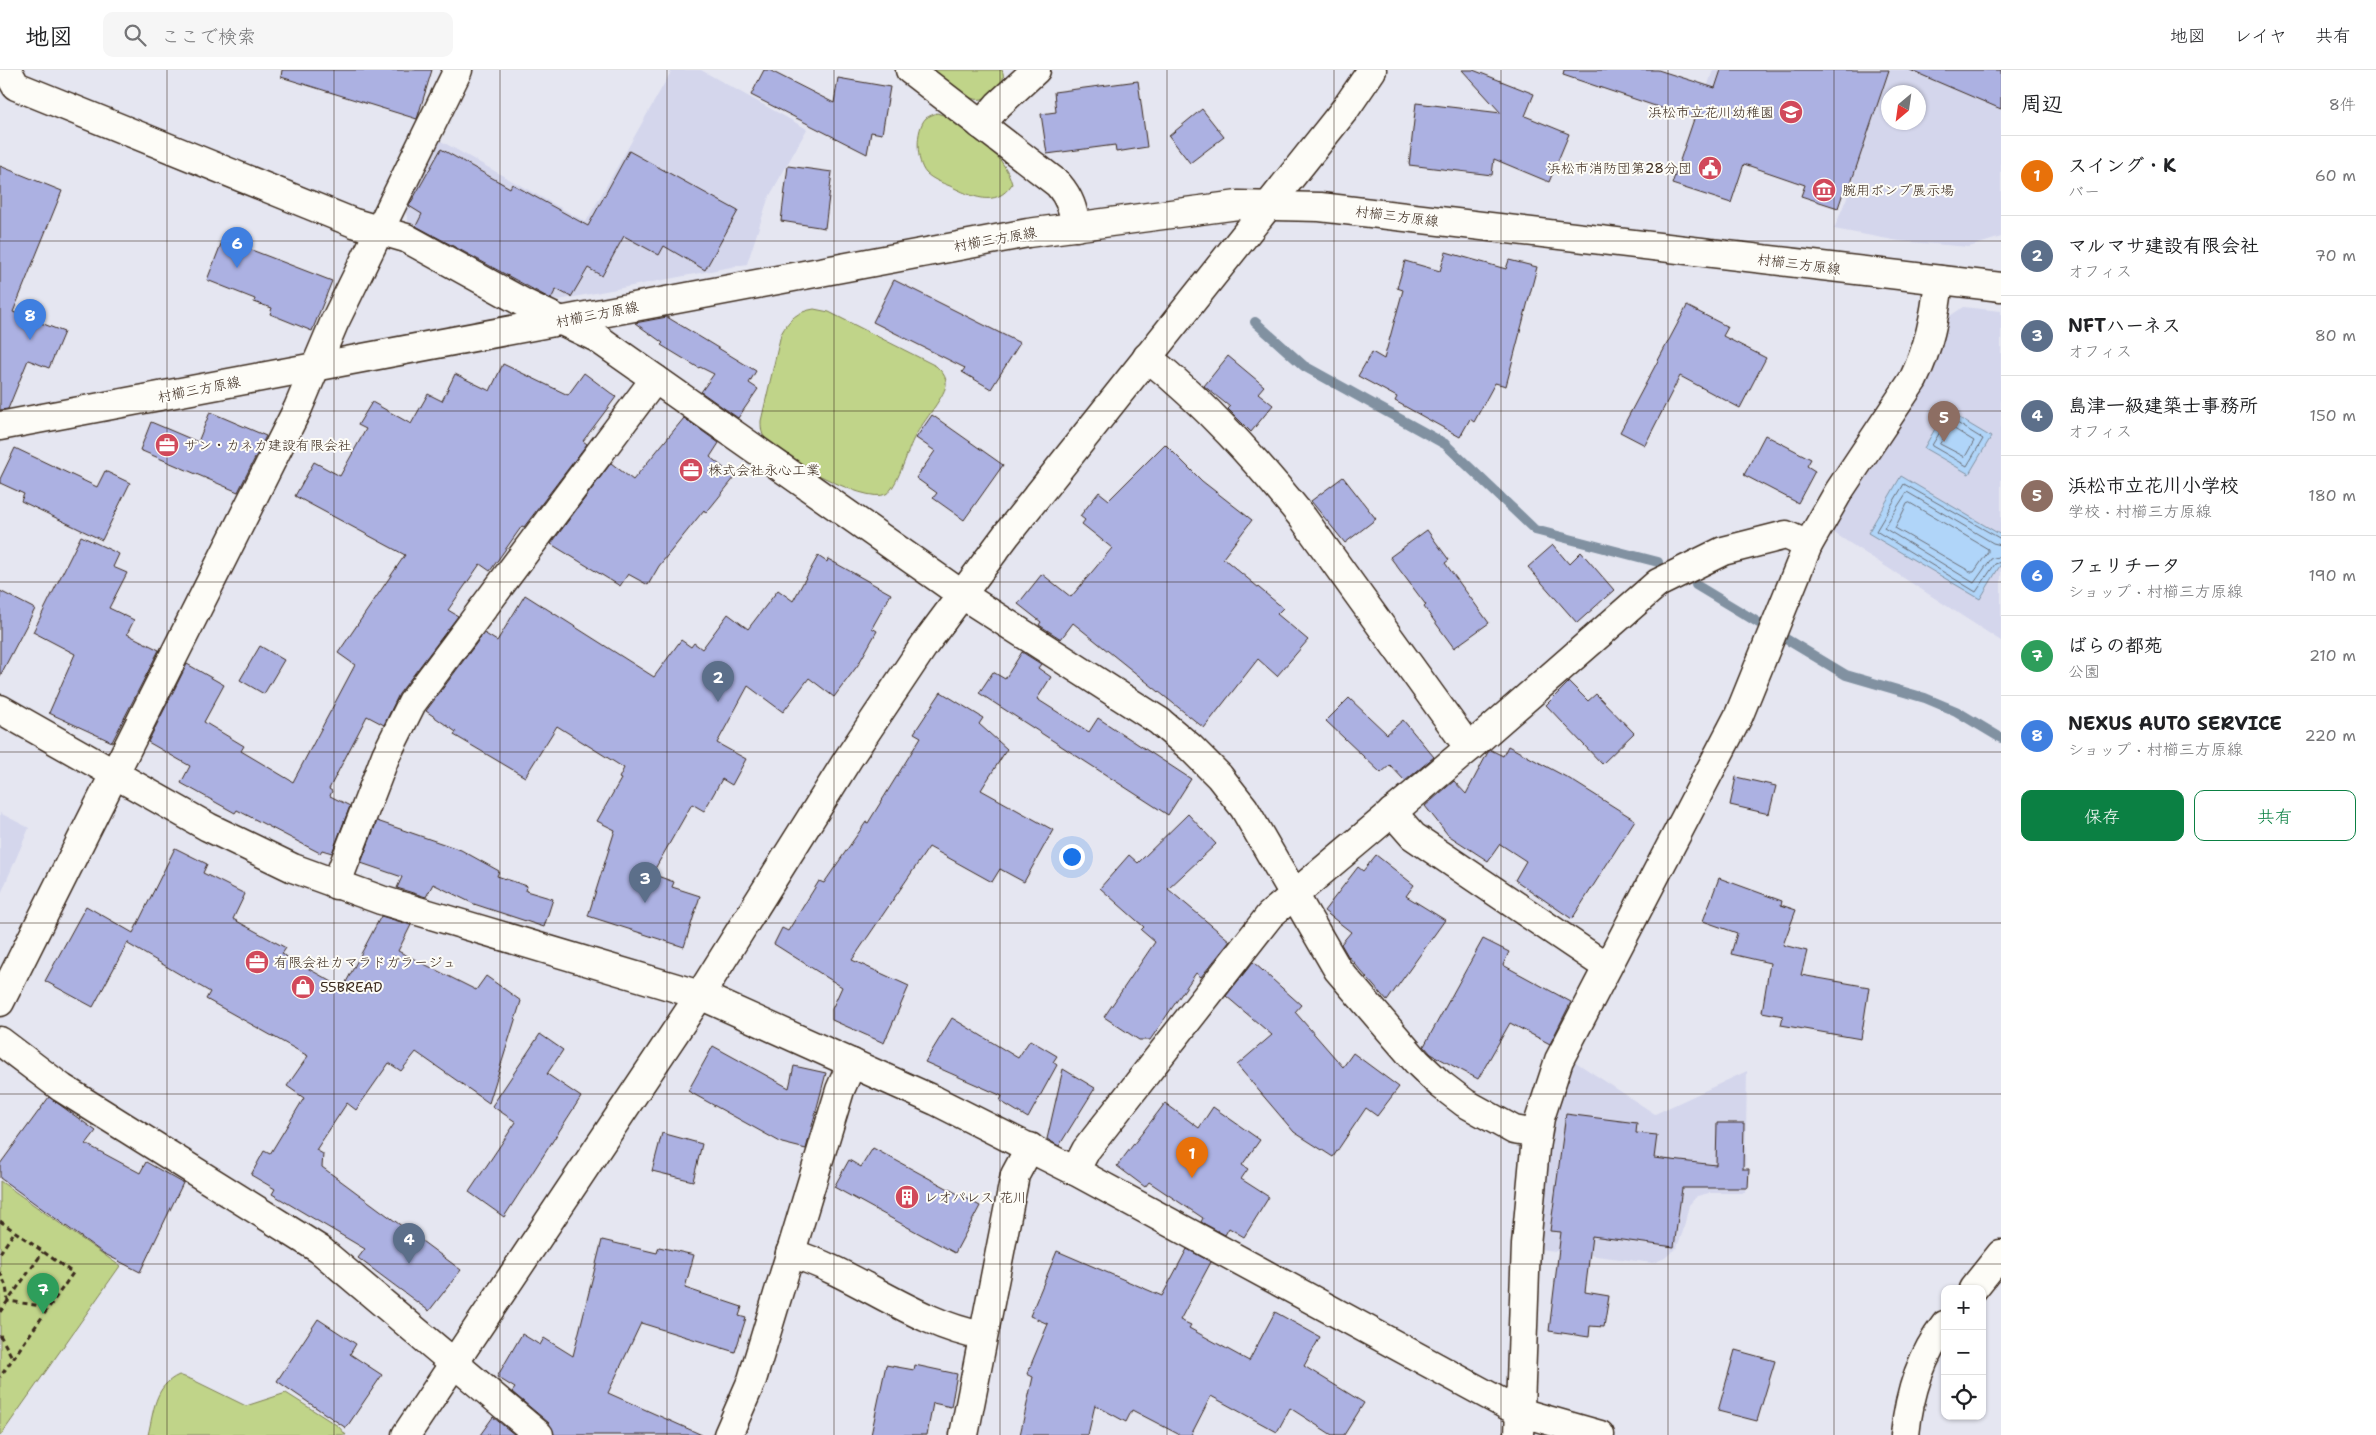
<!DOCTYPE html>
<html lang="ja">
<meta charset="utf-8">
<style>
body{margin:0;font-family:"Shantell Sans","Klee One",sans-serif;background:#f6f6f6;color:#202124}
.controls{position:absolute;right:15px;bottom:15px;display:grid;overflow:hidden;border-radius:10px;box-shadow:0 1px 4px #0004}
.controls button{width:45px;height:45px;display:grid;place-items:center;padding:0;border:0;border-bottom:1px solid #e0e0e0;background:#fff;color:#202124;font:25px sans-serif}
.compass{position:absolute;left:1881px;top:15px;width:45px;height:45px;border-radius:50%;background:#fff;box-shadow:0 1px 4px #0004;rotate:209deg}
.you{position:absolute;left:1071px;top:786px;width:18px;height:18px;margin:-12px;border:4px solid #fff;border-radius:50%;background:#1a73e8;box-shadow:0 0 0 8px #1a73e833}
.badge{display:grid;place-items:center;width:32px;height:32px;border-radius:50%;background:#0b8043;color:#fff;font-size:16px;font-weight:700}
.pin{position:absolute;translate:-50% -41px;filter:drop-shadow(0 1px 2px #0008)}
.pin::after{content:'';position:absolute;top:26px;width:18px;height:15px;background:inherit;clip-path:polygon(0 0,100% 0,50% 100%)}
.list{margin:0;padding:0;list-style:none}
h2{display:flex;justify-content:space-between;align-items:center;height:65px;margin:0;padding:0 20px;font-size:21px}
h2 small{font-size:16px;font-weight:400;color:#757577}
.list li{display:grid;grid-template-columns:32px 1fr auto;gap:15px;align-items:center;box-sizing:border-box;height:80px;padding:0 20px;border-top:1px solid #e0e0e0}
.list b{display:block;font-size:19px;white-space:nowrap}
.list p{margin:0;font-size:16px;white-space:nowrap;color:#757577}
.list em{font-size:16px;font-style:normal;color:#757577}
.actions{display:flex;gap:10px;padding:15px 20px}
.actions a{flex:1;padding:11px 0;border:1px solid #0b8043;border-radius:10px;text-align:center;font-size:18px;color:#0b8043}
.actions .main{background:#0b8043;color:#fff}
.icon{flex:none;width:28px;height:28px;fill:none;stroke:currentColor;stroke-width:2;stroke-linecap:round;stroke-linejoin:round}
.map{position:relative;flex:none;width:2001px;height:1365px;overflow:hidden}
header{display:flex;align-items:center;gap:30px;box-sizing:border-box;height:70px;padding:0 25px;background:#fff;border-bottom:1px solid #e0e0e0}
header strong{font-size:24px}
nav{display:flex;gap:28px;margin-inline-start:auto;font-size:18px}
.search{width:350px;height:45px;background:#f6f6f6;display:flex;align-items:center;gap:12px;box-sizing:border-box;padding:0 18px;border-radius:10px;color:#757577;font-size:19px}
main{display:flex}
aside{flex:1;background:#fff}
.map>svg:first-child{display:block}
</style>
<header>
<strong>地図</strong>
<div class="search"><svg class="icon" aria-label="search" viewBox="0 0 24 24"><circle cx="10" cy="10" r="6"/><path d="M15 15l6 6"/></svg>ここで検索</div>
<nav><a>地図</a><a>レイヤ</a><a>共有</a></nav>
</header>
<main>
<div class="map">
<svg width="2001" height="1365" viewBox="0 0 2001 1365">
<rect width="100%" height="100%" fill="#e5e6f1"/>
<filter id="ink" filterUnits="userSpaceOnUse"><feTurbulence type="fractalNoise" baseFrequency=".02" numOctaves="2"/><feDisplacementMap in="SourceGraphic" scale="10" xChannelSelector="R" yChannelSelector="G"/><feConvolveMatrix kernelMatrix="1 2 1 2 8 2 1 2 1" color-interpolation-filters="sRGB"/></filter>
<g filter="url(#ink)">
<g fill="#d4d6ec" fill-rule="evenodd">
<polygon points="672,0 701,0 807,59 768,129 747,194 548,232 409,154 405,140 439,70 586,152"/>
<path d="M1713,0h288v167l-32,10 -70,-6 -65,-12 20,-49 -160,-54zM1888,22h30v30h-30z"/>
<polygon points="1963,237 2001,241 2001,571 1831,461 1850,427 1924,317 1942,276 1950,246"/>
<polygon points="0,743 29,758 0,826"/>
<polygon points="1574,991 1655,1044 1747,1001 1745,1123 1709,1123 1697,1126 1689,1135 1683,1161 1677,1177 1665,1188 1653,1193 1539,1179 1548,1080 1553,1051"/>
</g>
<g fill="#c0d489" stroke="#7e7f54">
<path d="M932,0h70c3,7 1,12 -5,17 -4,4 -9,10 -15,12 -15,4 -39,-20 -50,-29z"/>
<path d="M937,43c28,9 68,41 75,71 -16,25 -41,12 -62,2 -8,-3 -18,-7 -24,-13 -10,-11 -11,-44 0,-55 3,-2 8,-4 11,-5z"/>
<path d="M814,239l15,3 107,54c5,5 11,10 10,19 -2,13 -26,40 -33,55 -6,12 -16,48 -27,54 -21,11 -111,-39 -123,-59 -2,-4 -2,-10 -2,-14l20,-87c9,-16 16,-22 33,-25z"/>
<polygon points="0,1111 120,1196 1,1365 0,1365"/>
<path d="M179,1305l14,5 53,26 40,-13 52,33 8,9h-198c6,-24 6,-49 31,-60z"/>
</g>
<g fill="#b0d5f9" stroke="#8191a1">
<polygon points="1946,340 1991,367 1969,404 1924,378"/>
<polygon points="1901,406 2001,465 2001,494 1980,529 1868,463"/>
</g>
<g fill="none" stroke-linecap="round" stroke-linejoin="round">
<g stroke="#6a6e76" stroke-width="1">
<polygon points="1949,348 1983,369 1967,396 1932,376"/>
<polygon points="1951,357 1974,371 1965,387 1940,374"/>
<polygon points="1910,433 1988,479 1988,482 1974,502 1971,502 1895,458 1907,434"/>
<polyline points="2001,469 1904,414 1876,461 1976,522 1995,494 2001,492"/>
<polyline points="2001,475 1993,473 1907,422 1884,458 1974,513 1991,489 2001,486"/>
</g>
<g stroke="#8191a1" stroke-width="10">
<polyline points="1255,252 1304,296 1445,374 1535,460 1658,492"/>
<polyline points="1696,515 1759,553"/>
<polyline points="1786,569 1846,605 1925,628 1956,641 2001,668"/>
</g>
</g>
<g fill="#acb1e2" stroke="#3b2a1e">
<polygon points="282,0 432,0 417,49 281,7"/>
<polygon points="764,0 769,0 834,33 838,8 890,17 882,64 871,62 867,84 751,25"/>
<polygon points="1462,0 1473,0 1534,24 1525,46 1569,64 1549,112 1494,89 1492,105 1409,95 1416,33 1501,43"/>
<polygon points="1564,0 1658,0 1715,18 1721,0 1889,0 1849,119 1845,117 1838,138 1801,126 1805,115 1744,94 1731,133 1672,114 1694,49 1563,5"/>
<polygon points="1910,0 2001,0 2001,39"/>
<polygon points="1138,11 1147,77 1116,82 1115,75 1047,84 1041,44 1056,42 1054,22"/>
<polygon points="1202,39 1224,67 1190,93 1169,66"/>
<polygon points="441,79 510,118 512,114 588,156 629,81 738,141 705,200 664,176 659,185 624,166 602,206 588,198 571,227 556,219 551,229 416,156 422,144 409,136"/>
<polygon points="0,96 62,121 13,242 64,262 49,298 28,290 8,339 0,340"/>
<polygon points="788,96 832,102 825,158 781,151"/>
<polygon points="223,169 332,211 312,261 270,244 272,238 254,232 255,229 207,210"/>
<polygon points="1446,182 1506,199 1509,190 1537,197 1506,316 1495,313 1474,352 1470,349 1460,367 1395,331 1397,327 1358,306 1372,282 1384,289 1403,220 1397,218 1405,191 1440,201"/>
<polygon points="894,210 1020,273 991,319 962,302 965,298 873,252"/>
<polygon points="1687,236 1728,257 1723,266 1766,288 1740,338 1680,306 1645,375 1620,362"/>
<polygon points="667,247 756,301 749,313 758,319 738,348 701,322 714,304 700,297 699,298 661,275 663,273 635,253"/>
<polygon points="1228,286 1264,316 1258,323 1273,335 1251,362 1228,339 1230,337 1204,316"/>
<polygon points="503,294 568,325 584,303 616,327 583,371 587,374 524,457 522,456 490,501 480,494 448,540 458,546 399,624 384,655 367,646 329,719 332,721 330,726 350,736 332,783 322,780 320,783 237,740 235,743 181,713 190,696 148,672 187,594 224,615 204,652 244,676 241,681 293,712 355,595 338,583 405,485 295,426 314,392 340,406 366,359 358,355 372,332 411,354 428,324 442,331 455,304 490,321"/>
<polygon points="210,342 266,366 238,422 140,380 151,352 198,372"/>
<polygon points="932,345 1003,395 964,450 933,428 937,423 916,408 935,381 916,368"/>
<polygon points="684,348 719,373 710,387 735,407 706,443 704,440 659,496 648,515 628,504 620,516 551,474 611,393 633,410"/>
<polygon points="1765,365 1811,389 1807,396 1815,401 1798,433 1744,405"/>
<polygon points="1165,374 1202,411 1252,450 1223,488 1283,538 1277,544 1308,570 1277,606 1258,589 1204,658 1073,553 1061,569 1039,555 1041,552 1018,534 1042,504 1071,527 1112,478 1082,454 1085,450 1080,446 1099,422 1109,430"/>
<polygon points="15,378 97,417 105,401 130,413 102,470 21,431 24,424 0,413 0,409"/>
<polygon points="1343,407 1376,449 1345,473 1311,431"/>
<polygon points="1427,460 1449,490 1445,493 1489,553 1454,578 1424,537 1426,535 1390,487"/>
<polygon points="81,466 119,484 113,497 127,503 109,538 134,550 127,564 159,580 112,672 49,643 75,584 33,562"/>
<polygon points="1553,475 1569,494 1581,482 1614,520 1577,553 1528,497"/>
<polygon points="818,486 827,492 828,489 891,524 872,558 877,561 858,595 834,627 809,608 783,642 748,616 717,673 746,689 732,715 722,709 704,741 692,734 652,804 674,812 672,817 700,826 684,877 588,846 615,760 597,751 621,709 619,708 624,698 557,656 525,707 454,665 456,662 426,641 484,563 497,571 525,525 654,607 681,570 691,577 694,573 702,579 728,544 748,559 778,520 793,531"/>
<polygon points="0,521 35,539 0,606"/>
<polygon points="260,576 284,590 264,624 240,610"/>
<polygon points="1022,582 1041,594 1038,598 1051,607 1037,629 1089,662 1098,648 1191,709 1168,745 979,623 993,602 1005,609"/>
<polygon points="1569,612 1588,631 1596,624 1634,663 1602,694 1546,635"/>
<polygon points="941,622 983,648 979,654 1007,679 981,720 1053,760 1024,812 1000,799 992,812 929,777 852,890 909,916 884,973 832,950 832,939 842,917 774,874 782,858 788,861 819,811 824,813 866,752 868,753 921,667 914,663"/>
<polygon points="1349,628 1387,664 1403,650 1434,687 1405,711 1390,695 1381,703 1326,651"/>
<polygon points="1508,676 1568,708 1635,750 1572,849 1515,810 1526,791 1500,774 1488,791 1448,765 1425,736 1454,711 1466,724 1488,682 1491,680 1503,686"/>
<polygon points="1736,707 1776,716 1769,744 1730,735"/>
<polygon points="1188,744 1216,774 1168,819 1230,871 1201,907 1196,903 1150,970 1139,970 1104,947 1155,872 1141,860 1144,857 1100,818 1129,785 1138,793"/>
<polygon points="377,751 461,780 499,801 497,806 527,816 526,821 553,829 544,857 474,834 433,814 426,827 397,818 402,807 361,793"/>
<polygon points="175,778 207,794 203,803 245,824 233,849 286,878 282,884 343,918 381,846 411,855 398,881 476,920 486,906 521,931 489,1033 416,982 401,1001 389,993 356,1040 347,1033 316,1080 323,1084 322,1097 461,1200 429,1241 358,1188 365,1179 272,1124 275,1119 251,1105 264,1081 270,1084 304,1028 287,1016 308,986 206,929 210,922 128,874 128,872 93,937 45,911 86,836 133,863"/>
<polygon points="1376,785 1414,815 1406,826 1445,850 1387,931 1348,886 1341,874 1351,862 1324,841 1358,797 1363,801"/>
<polygon points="1719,808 1782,831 1781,835 1796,840 1783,875 1807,881 1801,905 1869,917 1861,969 1781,955 1783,946 1762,942 1770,893 1731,884 1737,863 1703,851"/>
<polygon points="1483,869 1509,882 1503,895 1571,932 1550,974 1510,953 1478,1009 1431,984 1424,976"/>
<polygon points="1253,892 1301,935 1295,942 1343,997 1353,983 1399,1017 1377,1046 1366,1038 1333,1087 1294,1062 1237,995 1272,965 1226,926"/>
<polygon points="952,948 1018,988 1030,970 1057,986 1053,992 1057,995 1028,1048 1000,1031 1002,1026 925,992"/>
<polygon points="540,964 563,980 547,1004 581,1027 504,1147 469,1122 516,1052 492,1036"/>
<polygon points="713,976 789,1018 794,996 826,1003 806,1079 782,1073 688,1021"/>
<polygon points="1063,999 1095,1018 1059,1076 1047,1069"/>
<polygon points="49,1027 96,1061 86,1074 140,1103 146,1092 183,1113 140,1202 103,1183 0,1108 0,1094"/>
<polygon points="1165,1033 1199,1058 1213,1037 1260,1070 1242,1095 1248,1099 1241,1109 1269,1127 1244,1167 1229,1158 1225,1165 1201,1152 1203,1148 1149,1112 1145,1117 1117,1096"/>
<polygon points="1566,1044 1637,1053 1636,1063 1657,1065 1654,1088 1716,1095 1717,1053 1744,1053 1743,1099 1749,1099 1748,1118 1682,1118 1674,1177 1592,1166 1585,1222 1609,1226 1604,1257 1590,1256 1589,1267 1549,1261 1561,1162 1550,1161"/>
<polygon points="662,1063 702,1074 693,1111 652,1101"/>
<polygon points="873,1078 980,1136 955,1183 834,1117 849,1090 861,1097"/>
<polygon points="602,1170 657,1183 659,1177 694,1185 685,1218 742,1237 739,1246 746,1248 735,1282 641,1253 608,1323 702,1365 554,1365 549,1353 512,1322 515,1318 497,1307 522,1264 540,1275 544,1268 573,1286"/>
<polygon points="1187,1179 1211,1192 1180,1250 1191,1255 1189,1258 1249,1291 1275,1242 1320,1267 1304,1296 1364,1333 1344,1365 1332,1365 1290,1338 1277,1362 1211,1326 1191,1365 1180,1365 1132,1340 1126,1352 1095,1335 1088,1365 1020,1365 1033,1307 1027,1304 1048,1254 1030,1246 1057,1181 1162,1226"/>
<polygon points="318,1249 356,1274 350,1284 382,1305 346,1358 277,1311"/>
<polygon points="1735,1280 1775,1291 1757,1351 1718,1341"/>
<polygon points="886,1295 914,1300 915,1295 957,1304 951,1337 933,1333 927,1365 871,1365"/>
<polygon points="493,1347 515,1365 480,1365"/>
</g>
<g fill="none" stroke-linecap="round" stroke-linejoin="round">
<g stroke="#3b2a1e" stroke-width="31">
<g id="minor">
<polyline points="7,0 16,16 354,153 406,168 524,233 597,268 961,524 1159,651 1190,677 1219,706 1244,738 1338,900 1417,992 1440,1014 1465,1033 1514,1060 1537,1064"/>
<path d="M910,0l148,114c12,14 15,25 18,43"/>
<polyline points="981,55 998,35 1036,0"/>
<path d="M1147,287c59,47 109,103 156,161l166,230"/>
<polyline points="0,639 208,757 293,798 381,830 700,925 936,1031 1075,1101 1519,1342 1600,1365"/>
<polyline points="1392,742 1413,766 1607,897"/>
<polyline points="336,815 386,685 412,633 655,309"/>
<polyline points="0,932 298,338 334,253 458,0"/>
<polyline points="0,971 62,1018 319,1179 539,1365"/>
<polyline points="1075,1101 1086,1080 1270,845 1469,678 1658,513 1723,481 1786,465 1808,475"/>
<path d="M790,1183c67,20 123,70 193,83"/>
<polyline points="1973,1219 2001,1184"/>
<polyline points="728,1365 752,1310 840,1020 852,993"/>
<polyline points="964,1365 1015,1105 1030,1077"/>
<path d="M1519,1365l7,-190 9,-97 5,-30 19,-58 180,-345 69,-170 31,-54 74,-111c16,-33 22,-63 26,-100"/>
<path d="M1905,1365c4,-40 15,-78 40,-110"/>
</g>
</g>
<g stroke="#3b2a1e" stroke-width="31">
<polyline id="tertiary" points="406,1365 700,925 848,689 925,574 1007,464 1346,38 1372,0"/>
</g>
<g stroke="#3b2a1e" stroke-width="31">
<polyline id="secondary" points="0,356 1028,163 1238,135 1320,137 2001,217"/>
</g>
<g stroke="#3b2a1e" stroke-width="3" stroke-dasharray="5 4" stroke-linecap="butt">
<polyline points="0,1151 73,1203 0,1307"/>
<polyline points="0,1183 15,1161"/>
<polyline points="0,1202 6,1216 8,1231 49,1237"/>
<polyline points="0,1242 43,1182"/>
<polyline points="0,1265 13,1289"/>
</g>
<use href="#minor" stroke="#fdfcf7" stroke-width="28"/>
<use href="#tertiary" stroke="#fdfcf7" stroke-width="28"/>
<use href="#secondary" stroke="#fdfcf7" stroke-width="28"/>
</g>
</g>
<path fill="none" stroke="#3b2a1e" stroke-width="1" stroke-opacity="0.55" d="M167,0v1365M334,0v1365M500,0v1365M667,0v1365M834,0v1365M1000,0v1365M1167,0v1365M1334,0v1365M1501,0v1365M1668,0v1365M1834,0v1365M0,171h2001M0,341h2001M0,512h2001M0,682h2001M0,853h2001M0,1024h2001M0,1194h2001"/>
<defs>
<g id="school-disc" transform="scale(1.25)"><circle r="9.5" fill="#d1495b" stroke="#fdfcf7"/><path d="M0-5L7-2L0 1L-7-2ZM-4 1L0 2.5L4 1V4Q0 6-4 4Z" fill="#fff"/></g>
<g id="civic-disc" transform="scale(1.25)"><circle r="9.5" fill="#d1495b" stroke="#fdfcf7"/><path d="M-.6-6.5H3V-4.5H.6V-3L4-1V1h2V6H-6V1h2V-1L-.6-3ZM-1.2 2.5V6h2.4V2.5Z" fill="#fff"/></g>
<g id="museum-disc" transform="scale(1.25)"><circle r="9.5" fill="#d1495b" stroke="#fdfcf7"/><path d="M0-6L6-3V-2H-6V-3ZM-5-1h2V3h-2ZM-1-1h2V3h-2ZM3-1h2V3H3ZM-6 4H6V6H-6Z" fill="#fff"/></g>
<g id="office-disc" transform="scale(1.25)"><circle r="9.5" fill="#d1495b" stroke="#fdfcf7"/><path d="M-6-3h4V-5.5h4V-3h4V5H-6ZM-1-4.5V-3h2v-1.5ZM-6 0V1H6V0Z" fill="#fff"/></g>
<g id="shop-disc" transform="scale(1.25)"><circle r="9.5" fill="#d1495b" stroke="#fdfcf7"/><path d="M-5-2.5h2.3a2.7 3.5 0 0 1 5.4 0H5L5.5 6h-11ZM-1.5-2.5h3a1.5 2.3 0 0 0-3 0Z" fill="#fff"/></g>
<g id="building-disc" transform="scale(1.25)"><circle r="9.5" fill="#d1495b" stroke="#fdfcf7"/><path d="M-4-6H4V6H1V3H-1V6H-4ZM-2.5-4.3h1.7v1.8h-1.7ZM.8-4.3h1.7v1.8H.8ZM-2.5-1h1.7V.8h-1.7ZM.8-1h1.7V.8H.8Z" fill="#fff"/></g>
</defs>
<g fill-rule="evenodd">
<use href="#school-disc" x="1791" y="42"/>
<use href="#civic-disc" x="1710" y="98"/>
<use href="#museum-disc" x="1824" y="120"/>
<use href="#office-disc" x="167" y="375"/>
<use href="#office-disc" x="691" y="400"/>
<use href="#office-disc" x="257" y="892"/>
<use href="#shop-disc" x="303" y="917"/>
<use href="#building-disc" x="907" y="1127"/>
</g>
<g text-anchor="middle" stroke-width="4" stroke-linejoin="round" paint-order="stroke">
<g font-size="14" fill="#3b2a1e" stroke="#fdfcf7" text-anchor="start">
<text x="1774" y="47" text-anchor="end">浜松市立花川幼稚園</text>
<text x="1692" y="103" text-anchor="end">浜松市消防団第28分団</text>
<text x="1842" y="125">腕用ポンプ展示場</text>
<text x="184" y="380">サン・カネカ建設有限会社</text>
<text x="708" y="405">株式会社永心工業</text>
<text x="274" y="897">有限会社カマラドガラージュ</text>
<text x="320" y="922">55BREAD</text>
<text x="924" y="1132">レオパレス 花川</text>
</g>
<g font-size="14" fill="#3b2a1e" stroke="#fdfcf7">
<text transform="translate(1397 146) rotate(7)" y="5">村櫛三方原線</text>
<text transform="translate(995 169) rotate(-10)" y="5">村櫛三方原線</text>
<text transform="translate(1799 194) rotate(7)" y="5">村櫛三方原線</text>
<text transform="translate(597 244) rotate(-11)" y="5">村櫛三方原線</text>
<text transform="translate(199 319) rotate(-11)" y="5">村櫛三方原線</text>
</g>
</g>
</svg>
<div class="controls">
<button>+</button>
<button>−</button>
<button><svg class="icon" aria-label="locate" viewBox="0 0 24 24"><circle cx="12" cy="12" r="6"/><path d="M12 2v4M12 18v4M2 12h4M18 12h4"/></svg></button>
</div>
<svg class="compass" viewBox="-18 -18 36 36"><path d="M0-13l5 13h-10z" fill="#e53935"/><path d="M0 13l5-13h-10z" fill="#757577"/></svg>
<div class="you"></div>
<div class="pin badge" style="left:1192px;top:1108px;background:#e8710a">1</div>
<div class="pin badge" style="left:718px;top:632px;background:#5c6f8a">2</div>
<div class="pin badge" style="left:645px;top:833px;background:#5c6f8a">3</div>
<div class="pin badge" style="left:409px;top:1194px;background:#5c6f8a">4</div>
<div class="pin badge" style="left:1944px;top:372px;background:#8d6e63">5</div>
<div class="pin badge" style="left:237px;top:198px;background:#3f7fe0">6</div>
<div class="pin badge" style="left:43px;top:1244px;background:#2e9e5b">7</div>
<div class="pin badge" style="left:30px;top:270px;background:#3f7fe0">8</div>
</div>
<aside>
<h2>周辺<small>8件</small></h2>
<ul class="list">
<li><span class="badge" style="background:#e8710a">1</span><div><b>スイング・K</b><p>バー</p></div><em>60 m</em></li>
<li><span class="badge" style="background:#5c6f8a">2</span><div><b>マルマサ建設有限会社</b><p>オフィス</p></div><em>70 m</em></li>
<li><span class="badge" style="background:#5c6f8a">3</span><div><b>NFTハーネス</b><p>オフィス</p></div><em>80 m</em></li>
<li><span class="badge" style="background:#5c6f8a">4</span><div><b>島津一級建築士事務所</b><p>オフィス</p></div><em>150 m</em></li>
<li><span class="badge" style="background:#8d6e63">5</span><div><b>浜松市立花川小学校</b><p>学校 · 村櫛三方原線</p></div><em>180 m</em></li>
<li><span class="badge" style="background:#3f7fe0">6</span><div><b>フェリチータ</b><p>ショップ · 村櫛三方原線</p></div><em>190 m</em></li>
<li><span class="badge" style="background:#2e9e5b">7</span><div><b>ばらの都苑</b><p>公園</p></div><em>210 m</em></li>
<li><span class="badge" style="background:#3f7fe0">8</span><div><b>NEXUS AUTO SERVICE</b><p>ショップ · 村櫛三方原線</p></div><em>220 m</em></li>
</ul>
<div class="actions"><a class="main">保存</a><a>共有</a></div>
</aside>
</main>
